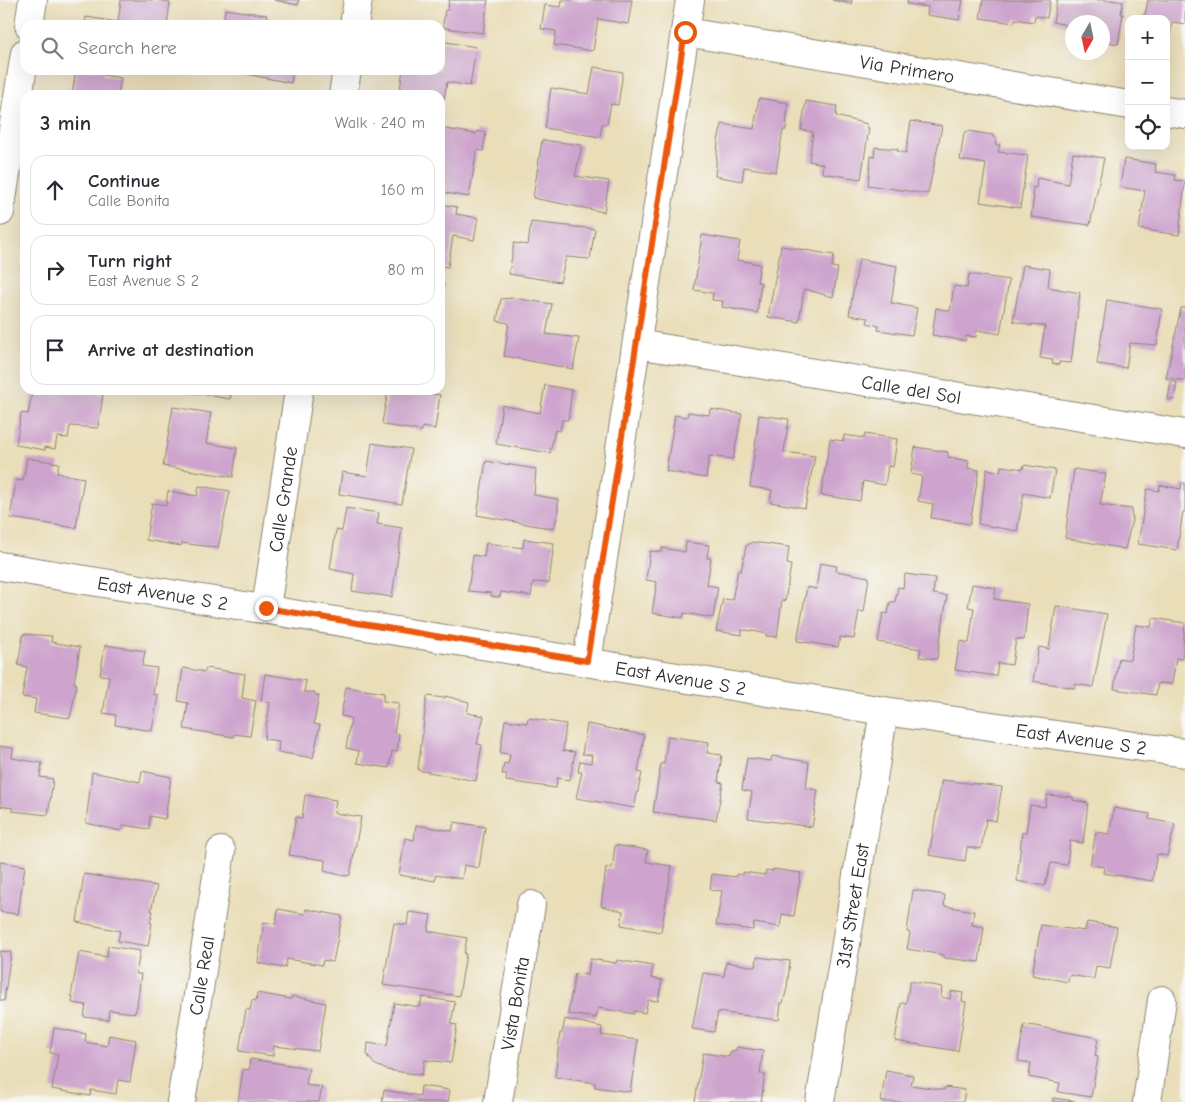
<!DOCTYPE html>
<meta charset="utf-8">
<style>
body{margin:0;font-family:"Comic Neue",sans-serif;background:#f2f2f3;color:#2b2b33}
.controls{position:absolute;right:15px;top:15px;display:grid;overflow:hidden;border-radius:10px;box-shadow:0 5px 20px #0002}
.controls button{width:45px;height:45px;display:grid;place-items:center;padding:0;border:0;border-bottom:1px solid #e1e1e2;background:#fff;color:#2b2b33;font:25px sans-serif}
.compass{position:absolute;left:1065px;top:15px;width:45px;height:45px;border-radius:50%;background:#fff;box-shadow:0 5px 20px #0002;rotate:189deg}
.stop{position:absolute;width:15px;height:15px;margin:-11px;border:4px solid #ea580c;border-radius:50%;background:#fff}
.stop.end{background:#ea580c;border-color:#fff;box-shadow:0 1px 5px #0008}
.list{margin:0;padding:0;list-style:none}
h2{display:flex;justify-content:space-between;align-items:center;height:65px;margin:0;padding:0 20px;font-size:21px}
h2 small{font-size:16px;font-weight:400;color:#7c7c81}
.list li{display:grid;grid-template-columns:32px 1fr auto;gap:15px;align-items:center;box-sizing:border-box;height:70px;margin:0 10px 10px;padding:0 10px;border:1px solid #e1e1e2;border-radius:15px}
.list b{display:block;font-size:19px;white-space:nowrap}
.list p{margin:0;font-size:16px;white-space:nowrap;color:#7c7c81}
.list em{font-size:16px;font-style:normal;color:#7c7c81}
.icon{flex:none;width:28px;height:28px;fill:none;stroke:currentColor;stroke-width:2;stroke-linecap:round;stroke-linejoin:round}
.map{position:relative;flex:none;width:1185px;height:1102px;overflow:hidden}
.search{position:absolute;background:#fff;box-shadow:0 5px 20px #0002;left:20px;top:20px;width:425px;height:55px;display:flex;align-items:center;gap:12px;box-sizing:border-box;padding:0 18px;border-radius:15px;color:#7c7c81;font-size:19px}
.panel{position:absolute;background:#fff;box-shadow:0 5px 20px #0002;left:20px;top:90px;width:425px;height:305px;border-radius:15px}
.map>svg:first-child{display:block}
</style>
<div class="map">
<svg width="1185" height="1102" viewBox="0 0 1185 1102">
<rect width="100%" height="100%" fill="#f6f6f2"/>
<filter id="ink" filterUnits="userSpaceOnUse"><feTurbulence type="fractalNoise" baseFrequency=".02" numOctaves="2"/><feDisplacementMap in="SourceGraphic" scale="10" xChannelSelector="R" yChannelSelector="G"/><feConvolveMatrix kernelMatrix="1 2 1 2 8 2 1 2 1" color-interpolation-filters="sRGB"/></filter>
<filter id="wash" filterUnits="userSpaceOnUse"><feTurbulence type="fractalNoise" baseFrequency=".0096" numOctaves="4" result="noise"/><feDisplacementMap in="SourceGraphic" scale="20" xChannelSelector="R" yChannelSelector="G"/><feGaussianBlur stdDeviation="1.12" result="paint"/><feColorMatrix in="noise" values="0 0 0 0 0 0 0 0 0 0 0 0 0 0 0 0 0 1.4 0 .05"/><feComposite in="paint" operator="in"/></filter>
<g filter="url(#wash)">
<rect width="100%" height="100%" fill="#eadeb9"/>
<g id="blocks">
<g fill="#cea4ce">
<polygon points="121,0 158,0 170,3 167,25 85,25 86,17 118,22"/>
<polygon points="274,0 299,0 298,5"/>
<polygon points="449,0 488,0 483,33 445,28 443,25 445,10 448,10"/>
<polygon points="562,0 632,0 628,24 598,19 593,51 554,45 556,31 541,29 545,5 561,7"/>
<polygon points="832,0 852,0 851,4"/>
<polygon points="908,0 963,0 959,20 927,15 928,7 907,4"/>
<polygon points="983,0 1050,0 1047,18 1035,16 1034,22 1015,19 1014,23 980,18"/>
<polygon points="1057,0 1111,0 1123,2 1121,14 1123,14 1118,44 1102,41 1102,22 1072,22 1072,29 1066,28 1066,25 1053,22"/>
<polygon points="1148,0 1185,0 1185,24 1172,22 1167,57 1166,19 1143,19 1143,15 1145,15"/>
<polygon points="225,9 267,15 266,18 270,19 270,25 223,25"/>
<polygon points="440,41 476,47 470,86 447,82 444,99 440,98 440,95 399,95 403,70 440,70"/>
<polygon points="594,67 623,72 618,105 611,104 607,124 602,124 600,137 545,128 551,88 589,94"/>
<polygon points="76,70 104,70 103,75 121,78 118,95 72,95"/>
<polygon points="226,70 293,70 291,83"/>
<polygon points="759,98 788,103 786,130 783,130 776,172 744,167 742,181 715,176 718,141 722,124 754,129"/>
<polygon points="806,101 837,106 836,116 867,124 867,128 869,128 861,179 822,173 823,164 809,161 813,132 801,130"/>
<polygon points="911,121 942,126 928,194 868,185 871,156 874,157 875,147 898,149 897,151 906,153"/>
<polygon points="440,128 476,134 477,131 486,133 483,151 477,150 469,197 440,192"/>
<polygon points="968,131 993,135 993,137 996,138 995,145 1000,145 998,152 1028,155 1020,208 980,202 986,164 960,160 964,133"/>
<polygon points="542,140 582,145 575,176 609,181 604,212 533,198"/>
<polygon points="1073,153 1104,158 1090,225 1031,217 1034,196 1032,195 1033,187 1036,188 1037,178 1068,184"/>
<polygon points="1124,159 1156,164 1155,172 1176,175 1175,180 1185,181 1179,235 1139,229 1145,191 1120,187"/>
<polygon points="440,204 457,207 456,214 478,218 474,240 453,236 448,267 440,266"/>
<polygon points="531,222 595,229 590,259 566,257 560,282 509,274 514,243 528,245"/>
<polygon points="702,235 740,241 737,260 760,264 757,282 761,283 757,313 722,307 723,301 712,300 713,293 694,290"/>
<polygon points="781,246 834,255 832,267 838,268 833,297 804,289 799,322 768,317"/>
<polygon points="859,259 897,266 891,303 917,308 912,335 878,330 879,326 867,323 868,318 849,315"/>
<polygon points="1023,265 1050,269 1048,287 1080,293 1071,363 1059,362 1059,365 1052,363 1053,360 1040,358 1045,326 1032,324 1032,326 1013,321"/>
<polygon points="969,274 1009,280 1000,334 977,330 976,337 966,336 965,341 932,335 936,308 950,311 954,286 967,288"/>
<polygon points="440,284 444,285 441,300 440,300"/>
<polygon points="513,298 552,304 546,334 579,338 573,369 504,356 509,323 497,321 501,299"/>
<polygon points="1107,300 1162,309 1157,345 1130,343 1126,368 1097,364"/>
<polygon points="1181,308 1185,308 1185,381 1166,378"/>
<polygon points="1171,381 1177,382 1174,400 1168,399"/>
<polygon points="545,385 572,390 568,420 562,420 560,431 555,430 550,453 496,444 502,405 540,413"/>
<polygon points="37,390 86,390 103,395 98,428 70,426 68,438 57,437 55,449 45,447 45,450 16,445 21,413 28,414 32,393 36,393"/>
<polygon points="176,390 232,390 230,399"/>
<polygon points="382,390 428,390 427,393 440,395 435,429 422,427 422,431 384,425 382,422 388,392"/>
<polygon points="173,407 211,413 206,443 237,448 233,477 163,466"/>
<polygon points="710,409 742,414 733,459 709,456 706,478 666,471 675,415 687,417 688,412 709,415"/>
<polygon points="759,415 789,419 784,452 815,456 805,508 770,502 772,490 750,487"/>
<polygon points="865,434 897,439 893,467 888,466 885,485 863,481 860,501 821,495 830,439 843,441 844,435 864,438"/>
<polygon points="372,443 411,449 402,504 339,494 342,472 367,476"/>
<polygon points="915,447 948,452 948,457 969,461 968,468 979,470 970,524 931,518 933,504 918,501 922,476 911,474"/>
<polygon points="27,458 59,463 57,473 84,478 76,528 10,518 16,480 23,481"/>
<polygon points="486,461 536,469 534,495 558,499 558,512 554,529 477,515"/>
<polygon points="1024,465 1055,470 1050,498 1024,493 1017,531 978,524 987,469 1000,472 1001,466 1023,469"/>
<polygon points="1074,469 1106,474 1100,505 1132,509 1131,516 1133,516 1125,549 1065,538"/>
<polygon points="1182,483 1185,483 1185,512 1183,512 1177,550 1138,544 1147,489 1159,491 1160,485 1181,489"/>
<polygon points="199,486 230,491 218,548 182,543 181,546 146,540 152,503 166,505 168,491 197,496"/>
<polygon points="346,508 379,513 377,524 402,528 392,597 352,591 354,574 330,569 336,530 342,531"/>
<polygon points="524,539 554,543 549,583 533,582 531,596 501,592 500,597 491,596 491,593 468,591 473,555 484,557 486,543 523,548"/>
<polygon points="686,542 709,545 707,558 711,558 707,585 718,587 713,618 684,613 683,618 652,613 657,582 646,580 650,551 662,552 662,548 685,552"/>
<polygon points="752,542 789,547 787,564 791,565 785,601 782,600 777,637 766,636 767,634 753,631 742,630 742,635 716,631 723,599 732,600 738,570 741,571 746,546"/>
<polygon points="820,563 837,566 836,571 869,577 864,612 859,611 854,639 840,637 838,647 797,641 807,587 816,589"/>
<polygon points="905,574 935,578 933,594 947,596 937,659 919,657 921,649 878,642 883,613 888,614 890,602 895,602 898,587 903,588"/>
<polygon points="972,584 996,588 994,599 1028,604 1024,640 1016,639 1012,665 998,663 996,676 955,670 960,641 969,643 974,608 968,607"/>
<polygon points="1056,606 1107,614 1093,687 1075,684 1075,688 1033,681 1039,647 1049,649"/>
<polygon points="1153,618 1185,623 1182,659 1176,658 1172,684 1158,683 1156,695 1114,689 1119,658 1130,660 1136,625 1151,627"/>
<polygon points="23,634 52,636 51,642 80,647 74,683 77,684 70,718 34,713 36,699 22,697 27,667 18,665"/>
<polygon points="105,645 145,651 142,666 157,668 153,694 158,695 152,731 115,725 116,715 103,713 109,676 100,675"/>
<polygon points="183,668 205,672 206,668 245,674 242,698 256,701 250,736 234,734 234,737 184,729 188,703 178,701"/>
<polygon points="265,674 306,681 304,692 315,692 315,695 319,695 314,724 320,725 313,758 278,752 279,741 264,739 270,703 261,701"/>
<polygon points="346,687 384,693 383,701 399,703 394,733 399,734 397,752 392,751 389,768 357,763 359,751 346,748 351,718 341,716"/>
<polygon points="427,696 445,698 445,696 469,702 467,713 484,716 477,744 482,745 476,781 418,770"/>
<polygon points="528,718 566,724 563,751 575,752 570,780 557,778 556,788 506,781 507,774 502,774 504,763 508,764 510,754 500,753 505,720 527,723"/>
<polygon points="587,724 644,735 638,772 642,773 634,808 576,798 582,772 578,772 580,761 591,763 592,755 582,754"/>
<polygon points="668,736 709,742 707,753 722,755 718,782 723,783 716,820 653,812 661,763 664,764"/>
<polygon points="0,746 13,748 12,758 42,763 40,777 53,779 48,815 12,811 13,808 0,806"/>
<polygon points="772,756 809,762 806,788 818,790 812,827 748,818 752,792 742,790 747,758 771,761"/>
<polygon points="142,771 171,777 165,819 150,816 149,829 124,825 121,831 86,823 92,772 140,782"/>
<polygon points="942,780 1002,787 996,821 986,819 981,849 967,847 965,861 929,855"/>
<polygon points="305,795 336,800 334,813 361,817 350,875 345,876 324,871 325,860 289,855 296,817 302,818"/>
<polygon points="1047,795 1073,797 1073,800 1088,803 1083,843 1070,841 1067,865 1051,863 1045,886 1017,881 1022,832 1026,833 1030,805 1045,807"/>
<polygon points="1114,808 1150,814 1149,819 1175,824 1167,856 1157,854 1152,881 1103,873 1104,867 1090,865 1096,832 1109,834"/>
<polygon points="454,822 485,827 479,868 464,865 462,879 436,875 435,881 399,875 405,838 414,840 416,825 452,831"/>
<polygon points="615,845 648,850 646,862 672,866 661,932 621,925 623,911 601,906 606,868 612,869"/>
<polygon points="0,862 25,866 18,914 0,912"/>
<polygon points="773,869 801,873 794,916 782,914 780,927 754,923 753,930 716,925 722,891 710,890 712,874 736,877 736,874 743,875 743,872 765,875 766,870 773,871"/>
<polygon points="84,874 157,886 151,911 153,911 150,923 152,923 148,946 118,941 120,931 77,922"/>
<polygon points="913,890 945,895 944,906 974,911 972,925 984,927 979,962 944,958 944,955 907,949 910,933 907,932"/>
<polygon points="278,909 305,914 306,909 342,916 333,962 323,960 322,965 287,959 285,968 258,963 264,922 276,924"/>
<polygon points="409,912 431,915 428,931 467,938 464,954 466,954 459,996 383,985 394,923 407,925"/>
<polygon points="1087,922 1117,927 1110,968 1096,966 1094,979 1069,975 1068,982 1032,975 1041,925 1085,931"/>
<polygon points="108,946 140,951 136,974 141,974 137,1006 135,1013 109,1010 108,1020 84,1017 86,1005 72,1003 73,996 71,996 79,952 107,957"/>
<polygon points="0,951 11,952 4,1001 0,1000"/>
<polygon points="757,957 790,961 787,988 783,1003 781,1003 779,1020 718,1012 714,1032 692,1029 703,973 724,976 726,962 756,967"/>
<polygon points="590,959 616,963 617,960 653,966 651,978 662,980 658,1001 648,1000 645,1013 634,1011 634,1014 598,1008 596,1018 568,1014 575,973 588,975"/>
<polygon points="910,981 942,987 941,997 950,999 951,991 963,993 962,1001 966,1002 958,1051 895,1041 901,1003 906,1003"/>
<polygon points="257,993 291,999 292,996 326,1003 318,1051 274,1046 273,1056 239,1051 246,1009 250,1010 252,1000 256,1001"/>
<polygon points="422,997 455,1002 451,1024 457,1025 451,1063 425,1060 422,1075 387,1070 374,1064 367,1054 368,1043 387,1046 394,1003 420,1007"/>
<polygon points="565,1019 602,1027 601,1035 638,1040 630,1092 595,1087 595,1083 555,1077 560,1033 562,1033"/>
<polygon points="1024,1024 1098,1038 1095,1056 1098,1057 1091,1097 1058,1092 1060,1083 1029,1077 1031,1063 1018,1061"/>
<polygon points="54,1028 86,1034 85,1042 107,1046 109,1035 136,1040 130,1082 118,1080 116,1094 91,1090 90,1096 52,1089 58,1054 50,1053"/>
<polygon points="737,1047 763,1051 760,1074 765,1074 761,1102 695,1102 703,1053 729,1057 730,1052 736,1050"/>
<polygon points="250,1059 309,1068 306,1085 322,1087 319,1102 238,1102 243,1069 249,1070"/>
<polygon points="886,1070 913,1075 911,1085 944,1090 945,1087 965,1090 963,1102 881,1102"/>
<polygon points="421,1086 450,1090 448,1102 382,1102 384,1090 420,1096"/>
<polygon points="1053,1098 1075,1101 1075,1102 1053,1102"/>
</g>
</g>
</g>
<g filter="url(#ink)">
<use href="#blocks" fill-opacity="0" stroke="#8a8472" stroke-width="1"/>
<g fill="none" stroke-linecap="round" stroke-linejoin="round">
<g stroke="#8a8472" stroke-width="30">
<g id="minor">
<polyline points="29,25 33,0"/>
<polyline points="354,25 358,0"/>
<path id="s1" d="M685,32l444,73"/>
<polyline points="343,95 347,70"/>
<polyline points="1166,111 1185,114"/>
<polyline points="0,212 25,53"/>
<path id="s2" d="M637,344l548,90"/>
<path id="s3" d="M0,566l884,145 301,42"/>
<path id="s4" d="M266,608l33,-218"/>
<polyline points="587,661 690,0"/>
<path id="s5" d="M181,1102l40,-251"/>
<path id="s6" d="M498,1102l33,-197"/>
<path id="s7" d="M820,1102l64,-391"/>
<polyline points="1147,1102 1162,1000"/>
</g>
</g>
<use href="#minor" stroke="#fff" stroke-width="28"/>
</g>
</g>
<g fill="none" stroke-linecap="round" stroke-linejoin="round" filter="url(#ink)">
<polyline stroke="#ea580c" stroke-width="6" points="266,608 587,661 685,32"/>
</g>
<g text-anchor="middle" stroke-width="4" stroke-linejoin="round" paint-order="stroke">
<g font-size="19" fill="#2b2b2b" stroke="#f6f6f2">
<text dy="7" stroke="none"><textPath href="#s1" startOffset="225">Via Primero</textPath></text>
<text dy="7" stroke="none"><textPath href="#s2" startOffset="278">Calle del Sol</textPath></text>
<text dy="7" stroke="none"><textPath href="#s4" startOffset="110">Calle Grande</textPath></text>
<text dy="7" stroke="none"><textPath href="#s3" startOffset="165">East Avenue S 2</textPath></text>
<text dy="7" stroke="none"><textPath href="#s3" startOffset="690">East Avenue S 2</textPath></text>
<text dy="7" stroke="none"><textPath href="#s3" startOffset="1095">East Avenue S 2</textPath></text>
<text dy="7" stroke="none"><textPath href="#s7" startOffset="199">31st Street East</textPath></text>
<text dy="7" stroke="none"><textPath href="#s5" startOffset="128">Calle Real</textPath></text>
<text dy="7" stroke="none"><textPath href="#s6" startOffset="100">Vista Bonita</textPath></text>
</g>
</g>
</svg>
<div class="controls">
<button>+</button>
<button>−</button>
<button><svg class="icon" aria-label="locate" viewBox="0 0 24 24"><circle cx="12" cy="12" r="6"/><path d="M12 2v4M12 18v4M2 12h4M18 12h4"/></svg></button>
</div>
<svg class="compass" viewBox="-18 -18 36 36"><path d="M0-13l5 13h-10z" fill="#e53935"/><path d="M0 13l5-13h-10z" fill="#7c7c81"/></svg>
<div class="stop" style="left:685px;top:32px"></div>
<div class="stop end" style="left:266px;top:608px"></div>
<div class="search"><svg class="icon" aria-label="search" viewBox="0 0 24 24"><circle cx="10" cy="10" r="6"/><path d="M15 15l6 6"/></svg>Search here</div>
<section class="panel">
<h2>3 min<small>Walk · 240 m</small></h2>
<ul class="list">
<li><svg class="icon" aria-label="ahead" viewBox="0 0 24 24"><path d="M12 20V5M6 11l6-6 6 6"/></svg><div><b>Continue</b><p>Calle Bonita</p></div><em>160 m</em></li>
<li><svg class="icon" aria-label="right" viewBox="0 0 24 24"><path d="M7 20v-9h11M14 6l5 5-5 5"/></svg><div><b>Turn right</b><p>East Avenue S 2</p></div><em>80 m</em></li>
<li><svg class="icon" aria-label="arrive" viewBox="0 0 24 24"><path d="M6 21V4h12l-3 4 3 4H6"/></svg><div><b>Arrive at destination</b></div></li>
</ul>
</section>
</div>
